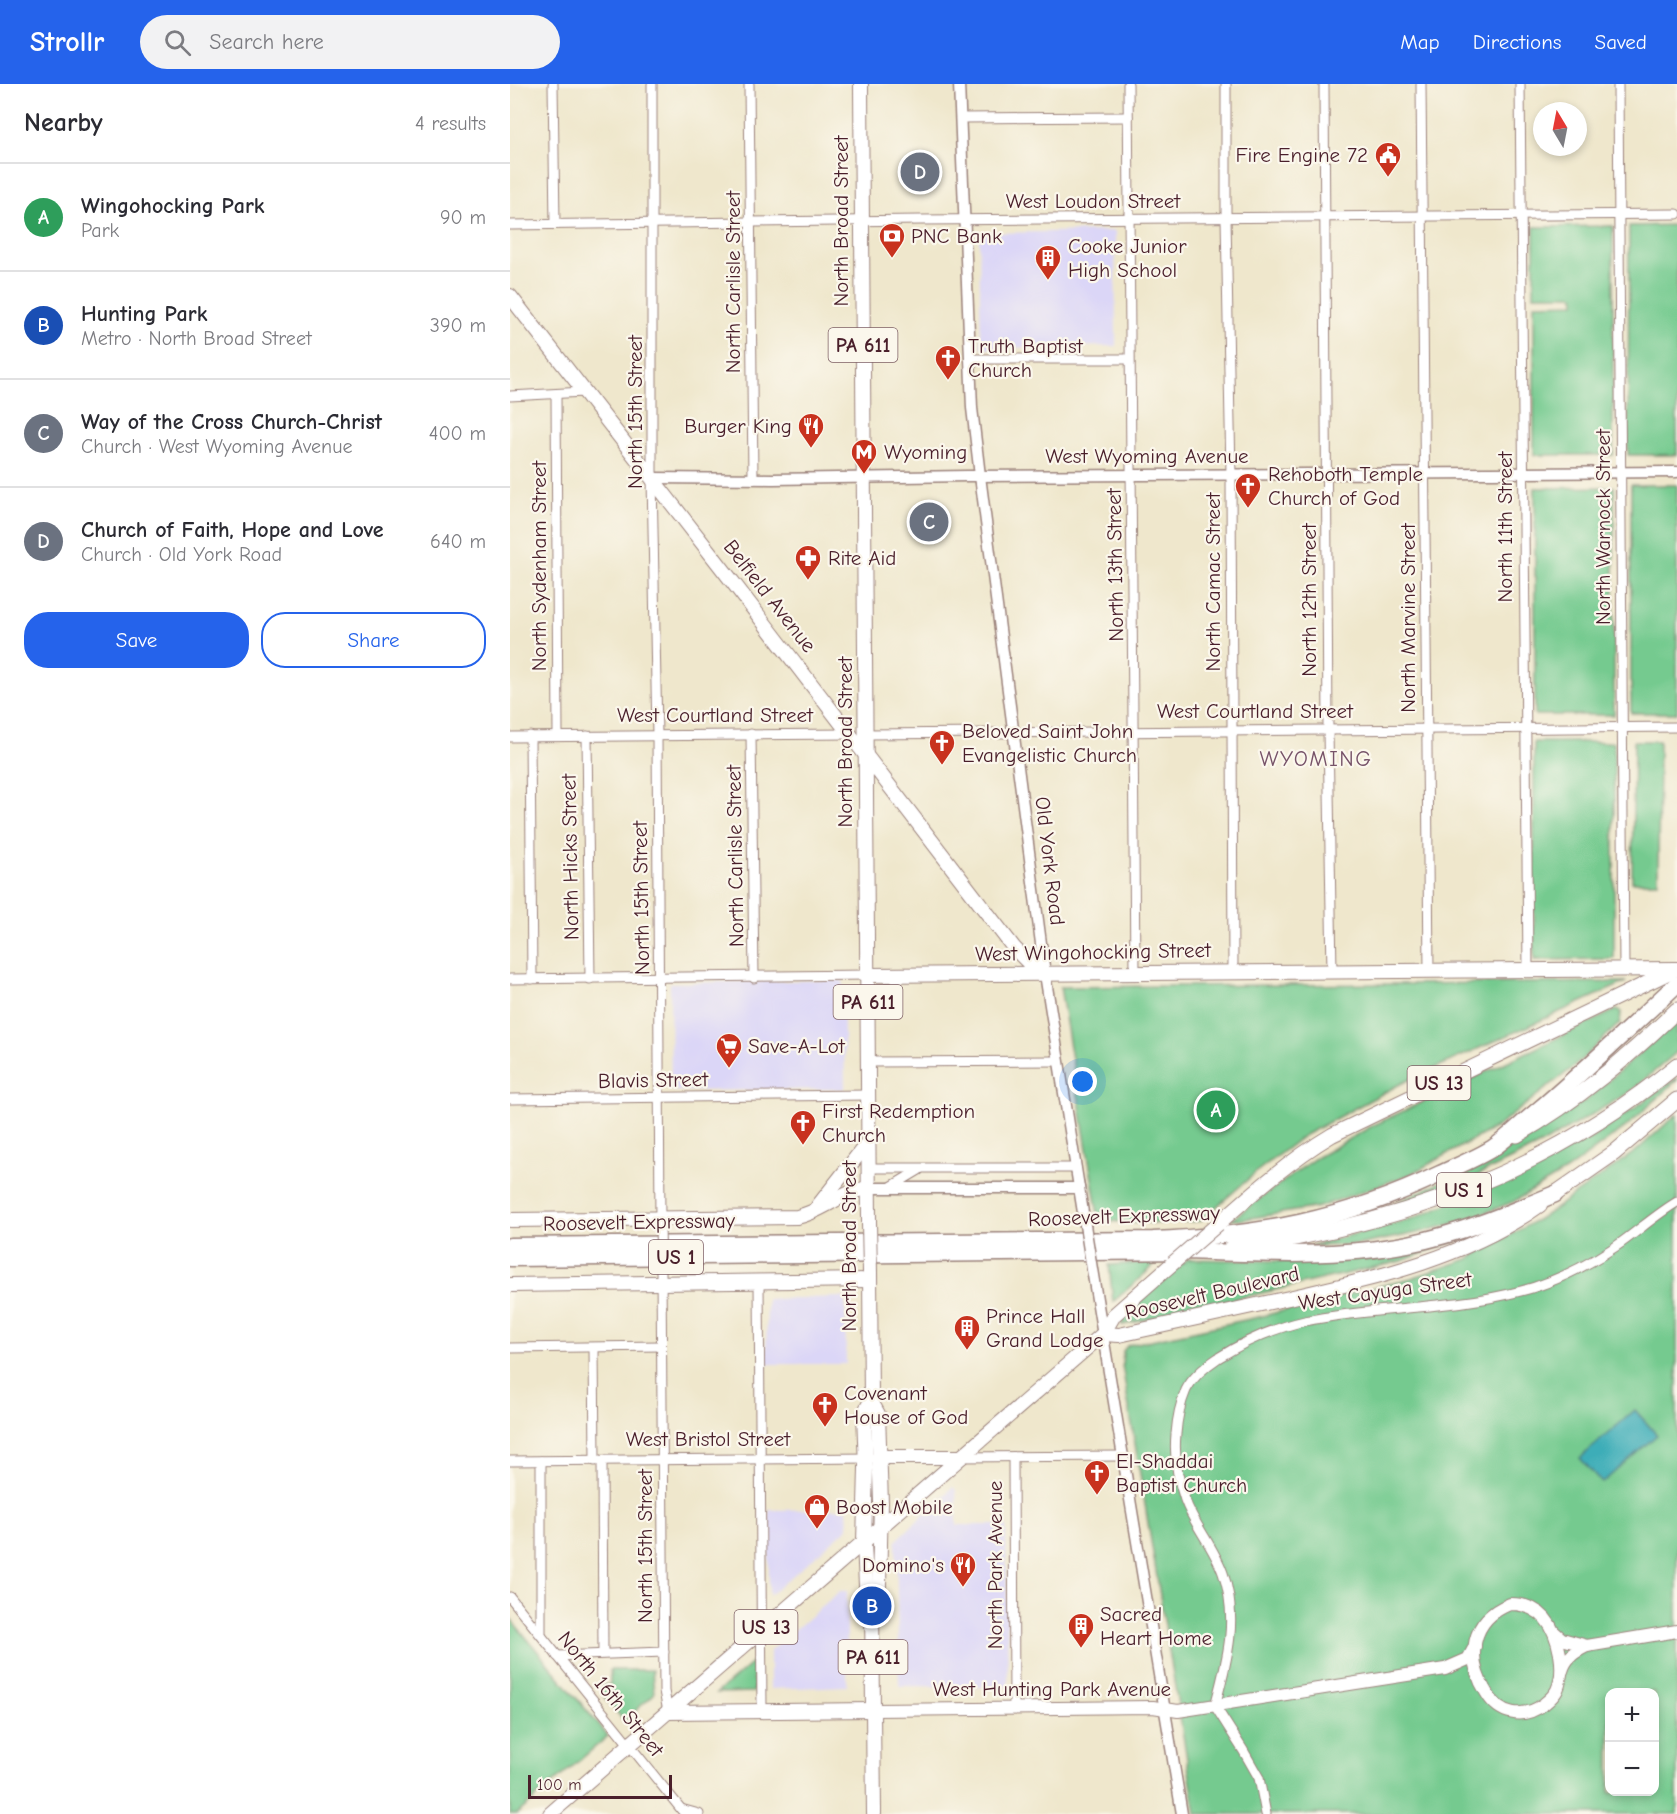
<!DOCTYPE html>
<meta charset="utf-8">
<style>
body{margin:0;font-family:"Comic Neue",sans-serif;background:#f2f2f3;color:#2b2b33}
.controls{position:absolute;right:18px;bottom:18px;display:grid;overflow:hidden;border-radius:12px;box-shadow:0 3px 9px #0003}
.controls button{width:54px;height:54px;display:grid;place-items:center;padding:0;border:0;border-bottom:2px solid #e1e1e2;background:#fff;color:#2b2b33;font:30px sans-serif}
.compass{position:absolute;left:1023px;top:18px;width:54px;height:54px;border-radius:50%;background:#fff;box-shadow:0 3px 9px #0003;rotate:350deg}
.scale{position:absolute;left:18px;bottom:15px;width:144px;box-sizing:border-box;padding-left:6px;border:3px solid #4a1f2b;border-top:0;font-size:16px;line-height:21px;white-space:nowrap;color:#4a1f2b;-webkit-text-stroke:4px #fbf7ec;paint-order:stroke}
.you{position:absolute;left:573px;top:998px;width:21px;height:21px;margin:-15px;border:4px solid #fff;border-radius:50%;background:#1a73e8;box-shadow:0 0 0 9px #1a73e833}
.badge{display:grid;place-items:center;width:39px;height:39px;border-radius:50%;background:#2563eb;color:#fff;font-size:20px;font-weight:700}
.pin{position:absolute;translate:-50% -50%;border:3px solid #fff;box-shadow:0 2px 6px #0006}
.list{margin:0;padding:0;list-style:none}
h2{display:flex;justify-content:space-between;align-items:center;height:78px;margin:0;padding:0 24px;font-size:26px}
h2 small{font-size:20px;font-weight:400;color:#7c7c81}
.list li{display:grid;grid-template-columns:39px 1fr auto;gap:18px;align-items:center;box-sizing:border-box;height:108px;padding:0 24px;border-top:2px solid #e1e1e2}
.list b{display:block;font-size:22px;white-space:nowrap}
.list p{margin:0;font-size:20px;white-space:nowrap;color:#7c7c81}
.list em{font-size:20px;font-style:normal;color:#7c7c81}
.actions{display:flex;gap:12px;padding:18px 24px}
.actions a{flex:1;padding:14px 0;border:2px solid #2563eb;border-radius:24px;text-align:center;font-size:21px;color:#2563eb}
.actions .main{background:#2563eb;color:#fff}
.icon{flex:none;width:33px;height:33px;fill:none;stroke:currentColor;stroke-width:2;stroke-linecap:round;stroke-linejoin:round}
.map{position:relative;flex:none;width:1167px;height:1730px;overflow:hidden}
header{display:flex;align-items:center;gap:36px;box-sizing:border-box;height:84px;padding:0 30px;background:#2563eb;color:#fff}
header strong{font-size:28px}
nav{display:flex;gap:33px;margin-inline-start:auto;font-size:21px}
.search{width:420px;height:54px;background:#f2f2f3;display:flex;align-items:center;gap:15px;box-sizing:border-box;padding:0 21px;border-radius:33px;color:#7c7c81;font-size:22px}
main{display:flex}
aside{flex:1;background:#fff}
.map>svg:first-child{display:block}
</style>
<header>
<strong>Strollr</strong>
<div class="search"><svg class="icon" aria-label="search" viewBox="0 0 24 24"><circle cx="10" cy="10" r="6"/><path d="M15 15l6 6"/></svg>Search here</div>
<nav><a>Map</a><a>Directions</a><a>Saved</a></nav>
</header>
<main>
<aside>
<h2>Nearby<small>4 results</small></h2>
<ul class="list">
<li><span class="badge" style="background:#2e9e5b">A</span><div><b>Wingohocking Park</b><p>Park</p></div><em>90 m</em></li>
<li><span class="badge" style="background:#1a4fb4">B</span><div><b>Hunting Park</b><p>Metro · North Broad Street</p></div><em>390 m</em></li>
<li><span class="badge" style="background:#6b7280">C</span><div><b>Way of the Cross Church-Christ</b><p>Church · West Wyoming Avenue</p></div><em>400 m</em></li>
<li><span class="badge" style="background:#6b7280">D</span><div><b>Church of Faith, Hope and Love</b><p>Church · Old York Road</p></div><em>640 m</em></li>
</ul>
<div class="actions"><a class="main">Save</a><a>Share</a></div>
</aside>
<div class="map">
<svg width="1167" height="1730" viewBox="0 0 1167 1730">
<rect width="100%" height="100%" fill="#fbf7ec"/>
<filter id="ink" filterUnits="userSpaceOnUse"><feTurbulence type="fractalNoise" baseFrequency=".0167" numOctaves="2"/><feDisplacementMap in="SourceGraphic" scale="12" xChannelSelector="R" yChannelSelector="G"/><feConvolveMatrix kernelMatrix="1 2 1 2 8 2 1 2 1" color-interpolation-filters="sRGB"/></filter>
<filter id="wash" filterUnits="userSpaceOnUse"><feTurbulence type="fractalNoise" baseFrequency=".008" numOctaves="4" result="noise"/><feDisplacementMap in="SourceGraphic" scale="24" xChannelSelector="R" yChannelSelector="G"/><feGaussianBlur stdDeviation="1.35" result="paint"/><feColorMatrix in="noise" values="0 0 0 0 0 0 0 0 0 0 0 0 0 0 0 0 0 1.4 0 .05"/><feComposite in="paint" operator="in"/></filter>
<g filter="url(#wash)">
<rect width="100%" height="100%" fill="#efe7cc"/>
<g fill="#dbd6f7">
<polygon points="605,147 606,262 471,264 469,149"/>
<polygon points="333,896 335,1005 161,1007 160,899"/>
<polygon points="335,1213 336,1280 256,1280 257,1215"/>
<polygon points="443,1403 446,1407 447,1441 496,1441 498,1603 389,1602 386,1457"/>
<polygon points="337,1425 338,1444 259,1512 259,1426"/>
<polygon points="330,1507 337,1507 337,1602 260,1605 260,1567"/>
</g>
<g fill="#74ca8f" stroke="#5f745d" stroke-width="1.5" fill-rule="evenodd">
<polygon points="1167,141 1167,371 1118,371 1119,142"/>
<polygon points="1103,142 1103,371 1024,371 1024,220 1065,219 1065,211 1024,211 1024,143"/>
<rect x="1121" y="401" width="46" height="228"/>
<polygon points="1104,403 1104,631 1025,631 1025,404"/>
<polygon points="1124,657 1149,657 1148,798 1122,798"/>
<polygon points="1024,658 1104,658 1104,875 1024,876"/>
<polygon points="1116,898 892,999 793,1052 750,1085 690,1137 653,1139 589,1137 550,903"/>
<polygon points="1106,926 1111,928 1110,939 1066,981 988,1042 901,1090 809,1123 729,1136 721,1136 804,1075 862,1042"/>
<polygon points="1167,937 1167,968 1120,1008 1032,1060 944,1103 862,1130 950,1089 1018,1053 1075,1017"/>
<polygon points="1167,994 1167,996 1117,1042 1057,1086 1003,1118 951,1138 907,1149 848,1161 800,1162 904,1134 991,1097 1083,1053"/>
<path d="M1167,1030v700h-481l-74,-449 1,-14 5,-6 131,-28 152,-39 57,-19 79,-45 89,-63zM1100,1608h44v100h-44z"/>
<polygon points="955,1153 892,1177 612,1241 611,1232 678,1175 770,1177 893,1169"/>
<polygon points="648,1178 603,1218 599,1181"/>
<polygon points="0,1534 98,1652 7,1730 0,1730"/>
<polygon points="243,1578 244,1608 207,1609"/>
<polygon points="100,1586 142,1586 144,1610 114,1637 91,1609 91,1601 100,1601"/>
</g>
<polygon fill="#3dadb8" stroke="#446672" stroke-width="1.5" points="1125,1326 1147,1351 1092,1399 1070,1374"/>
</g>
<g filter="url(#ink)">
<g fill="none" stroke-linecap="round" stroke-linejoin="round">
<g stroke="#9c837c" stroke-width="11">
<g id="minor">
<polyline points="43,0 45,140"/>
<polyline points="142,0 142,394 147,651 150,1140"/>
<polyline points="239,0 243,395"/>
<path d="M618,0c1,296 6,593 7,889"/>
<polyline points="716,0 716,134 721,391 723,888"/>
<polyline points="814,0 818,646 822,888"/>
<polyline points="911,0 919,887"/>
<polyline points="1010,0 1018,886"/>
<polyline points="1108,0 1114,885"/>
<polyline points="451,34 618,33"/>
<polyline points="0,141 411,136 1167,130"/>
<polyline points="461,275 619,275"/>
<polyline points="46,311 48,652"/>
<polyline points="0,312 74,308"/>
<polyline points="241,650 244,894"/>
<polyline points="356,650 1167,643"/>
<polyline points="20,652 22,895"/>
<polyline points="77,652 80,895"/>
<polyline points="0,653 340,650"/>
<polyline points="0,895 358,891"/>
<polyline points="359,978 549,977"/>
<polyline points="0,1015 359,1011"/>
<polyline points="360,1084 566,1084"/>
<polyline points="379,1104 409,1086"/>
<polyline points="151,1185 154,1607 158,1628"/>
<polyline points="249,1198 252,1627"/>
<polyline points="0,1264 151,1262"/>
<polyline points="84,1264 85,1377"/>
<polyline points="451,1373 613,1372"/>
<polyline points="503,1373 504,1625"/>
<polyline points="0,1377 361,1374"/>
<polyline points="92,1377 93,1569"/>
<polyline points="0,1513 175,1730"/>
<polyline points="31,1551 31,1377"/>
<polyline points="47,1572 154,1568"/>
<polyline points="171,1725 189,1730"/>
<path d="M756,1730l-7,-36 -16,-28 -28,-44c12,-45 24,-87 8,-133 -9,-26 -29,-48 -38,-73 -7,-20 -11,-45 -9,-66 1,-14 5,-32 10,-44 7,-14 20,-24 32,-32 27,-17 56,-30 87,-37 71,-15 145,-11 216,-30 32,-8 65,-25 94,-44 21,-14 40,-32 62,-45"/>
</g>
</g>
<g stroke="#9c837c" stroke-width="13">
<g id="tertiary">
<polyline points="449,0 462,324 470,392 535,890 575,1141"/>
<polyline points="142,394 263,395 457,392 1167,388"/>
<polyline points="360,1104 569,1104"/>
<polyline points="582,1185 672,1730"/>
</g>
</g>
<g stroke="#9c837c" stroke-width="14">
<g id="secondary">
<path d="M1000,1520c32,0 45,22 50,50 2,12 2,25 -3,36 -3,6 -8,10 -13,14 -21,16 -45,11 -58,-12 -21,-34 -15,-73 24,-88z"/>
<polyline points="1044,1548 1052,1555 1077,1562 1167,1547"/>
<path d="M1052,1587c4,-14 13,-19 25,-25"/>
<polyline points="364,1626 643,1623 668,1627 935,1585 958,1575 965,1562"/>
</g>
</g>
<g stroke="#9c837c" stroke-width="16">
<g id="primary">
<polyline points="351,0 359,1138"/>
<polyline points="0,212 215,488 504,864 517,877 535,890"/>
<polyline points="358,891 1167,885"/>
<polyline points="308,1122 359,1057"/>
<path d="M0,1136l287,-3c27,-6 44,-26 73,-29"/>
<path d="M708,1140c36,-32 72,-64 114,-89l340,-164"/>
<polyline points="360,1189 361,1317 354,1329 356,1384 354,1458 356,1502 362,1520"/>
<polyline points="0,1201 360,1196"/>
<path d="M593,1250l16,1c57,-12 113,-25 170,-37 87,-20 177,-40 251,-93"/>
<polyline points="361,1317 368,1330 371,1419 369,1501 362,1520 364,1730"/>
<polyline points="370,1373 451,1373"/>
<polyline points="158,1628 364,1626"/>
<polyline points="40,1730 593,1250 604,1231 663,1179"/>
</g>
</g>
<g stroke="#9c837c" stroke-width="17">
<g id="trunk">
<path d="M1007,1051c60,-34 111,-78 160,-125"/>
<polyline points="1045,1110 1104,1069 1167,1016"/>
<path d="M721,1164c164,-21 317,-77 446,-183"/>
</g>
</g>
<g stroke="#9c837c" stroke-width="19">
<g id="motorway">
<path d="M0,1162l643,-6c105,-4 191,-20 287,-66 17,-8 37,-16 53,-26 15,-10 28,-24 42,-35 49,-41 95,-86 142,-129"/>
<path d="M0,1174l679,-7c73,3 147,7 219,-7 51,-10 99,-30 147,-50"/>
</g>
</g>
<use href="#minor" stroke="#fff" stroke-width="9"/>
<use href="#tertiary" stroke="#fff" stroke-width="10"/>
<use href="#secondary" stroke="#fff" stroke-width="12"/>
<use href="#primary" stroke="#fff" stroke-width="14"/>
<use href="#trunk" stroke="#fff" stroke-width="15"/>
<use href="#motorway" stroke="#fff" stroke-width="16"/>
<g stroke="#9c837c" stroke-width="11" stroke-linecap="butt">
<polyline id="minor-bridge" points="150,1142 151,1185"/>
</g>
<g stroke="#9c837c" stroke-width="13" stroke-linecap="butt">
<polyline id="tertiary-bridge" points="575,1141 582,1185"/>
</g>
<g stroke="#9c837c" stroke-width="16" stroke-linecap="butt">
<g id="primary-bridge">
<polyline points="359,1138 360,1189"/>
<polyline points="663,1179 708,1140"/>
</g>
</g>
<use href="#minor-bridge" stroke="#fff" stroke-width="9"/>
<use href="#tertiary-bridge" stroke="#fff" stroke-width="10"/>
<use href="#primary-bridge" stroke="#fff" stroke-width="14"/>
</g>
</g>
<defs>
<g id="civic-pin" transform="scale(1.35)"><path d="M0 17L-7.5 6A9.5 9.5 0 1 1 7.5 6Z" fill="#c8321e" stroke="#fbf7ec"/><path d="M-.6-6.5H3V-4.5H.6V-3L4-1V1h2V6H-6V1h2V-1L-.6-3ZM-1.2 2.5V6h2.4V2.5Z" fill="#fff"/></g>
<g id="bank-pin" transform="scale(1.35)"><path d="M0 17L-7.5 6A9.5 9.5 0 1 1 7.5 6Z" fill="#c8321e" stroke="#fbf7ec"/><path d="M-6-4H6V4H-6ZM0-2.3a2.3 2.3 0 1 0 0 4.6a2.3 2.3 0 1 0 0-4.6Z" fill="#fff"/></g>
<g id="building-pin" transform="scale(1.35)"><path d="M0 17L-7.5 6A9.5 9.5 0 1 1 7.5 6Z" fill="#c8321e" stroke="#fbf7ec"/><path d="M-4-6H4V6H1V3H-1V6H-4ZM-2.5-4.3h1.7v1.8h-1.7ZM.8-4.3h1.7v1.8H.8ZM-2.5-1h1.7V.8h-1.7ZM.8-1h1.7V.8H.8Z" fill="#fff"/></g>
<g id="church-pin" transform="scale(1.35)"><path d="M0 17L-7.5 6A9.5 9.5 0 1 1 7.5 6Z" fill="#c8321e" stroke="#fbf7ec"/><path d="M-1.2-6h2.4v3.5h3.3v2.4h-3.3V6h-2.4V-.1h-3.3v-2.4h3.3Z" fill="#fff"/></g>
<g id="restaurant-pin" transform="scale(1.35)"><path d="M0 17L-7.5 6A9.5 9.5 0 1 1 7.5 6Z" fill="#c8321e" stroke="#fbf7ec"/><path d="M-5-6h1v4h1v-4h1v4h1v-4h1v5L-1.5 .5V6h-2V.5L-5-1ZM5-6V6H3V1.5H1.5Q1.5-4 5-6Z" fill="#fff"/></g>
<g id="metro-pin" transform="scale(1.35)"><path d="M0 17L-7.5 6A9.5 9.5 0 1 1 7.5 6Z" fill="#c8321e" stroke="#fbf7ec"/><path d="M-5.5 5V-5H-3L0 0L3-5H5.5V5H3V-.5L0 4L-3-.5V5Z" fill="#fff"/></g>
<g id="pharmacy-pin" transform="scale(1.35)"><path d="M0 17L-7.5 6A9.5 9.5 0 1 1 7.5 6Z" fill="#c8321e" stroke="#fbf7ec"/><path d="M-2-6h4v4h4v4h-4v4h-4v-4h-4v-4h4Z" fill="#fff"/></g>
<g id="supermarket-pin" transform="scale(1.35)"><path d="M0 17L-7.5 6A9.5 9.5 0 1 1 7.5 6Z" fill="#c8321e" stroke="#fbf7ec"/><path d="M-6-5.5h2.5l.6 2H6L4.5 2H-2.5L-4.4-4H-6ZM-1.5 3.2a1.3 1.3 0 1 0 .1 0ZM3 3.2a1.3 1.3 0 1 0 .1 0Z" fill="#fff"/></g>
<g id="shop-pin" transform="scale(1.35)"><path d="M0 17L-7.5 6A9.5 9.5 0 1 1 7.5 6Z" fill="#c8321e" stroke="#fbf7ec"/><path d="M-5-2.5h2.3a2.7 3.5 0 0 1 5.4 0H5L5.5 6h-11ZM-1.5-2.5h3a1.5 2.3 0 0 0-3 0Z" fill="#fff"/></g>
</defs>
<g fill-rule="evenodd">
<use href="#civic-pin" x="878" y="71"/>
<use href="#bank-pin" x="382" y="152"/>
<use href="#building-pin" x="538" y="174"/>
<use href="#church-pin" x="438" y="274"/>
<use href="#restaurant-pin" x="301" y="342"/>
<use href="#metro-pin" x="354" y="368"/>
<use href="#church-pin" x="738" y="402"/>
<use href="#pharmacy-pin" x="298" y="474"/>
<use href="#church-pin" x="432" y="659"/>
<use href="#supermarket-pin" x="219" y="962"/>
<use href="#church-pin" x="293" y="1039"/>
<use href="#building-pin" x="457" y="1244"/>
<use href="#church-pin" x="315" y="1321"/>
<use href="#church-pin" x="587" y="1389"/>
<use href="#shop-pin" x="307" y="1423"/>
<use href="#restaurant-pin" x="453" y="1481"/>
<use href="#building-pin" x="571" y="1542"/>
</g>
<g text-anchor="middle" stroke-width="4.5" stroke-linejoin="round" paint-order="stroke">
<g fill="#fbf7ec" stroke="#7f6065" stroke-width="1.5">
<rect x="318.5" y="244" width="69" height="34" rx="4.5"/>
<rect x="323.5" y="901" width="69" height="34" rx="4.5"/>
<rect x="897.5" y="982" width="63" height="34" rx="4.5"/>
<rect x="927" y="1089" width="54" height="34" rx="4.5"/>
<rect x="139" y="1156" width="54" height="34" rx="4.5"/>
<rect x="224.5" y="1526" width="63" height="34" rx="4.5"/>
<rect x="328.5" y="1556" width="69" height="34" rx="4.5"/>
</g>
<g font-size="20" font-weight="bold" fill="#4a1f2b">
<text x="353" y="268">PA 611</text>
<text x="358" y="925">PA 611</text>
<text x="929" y="1006">US 13</text>
<text x="954" y="1113">US 1</text>
<text x="166" y="1180">US 1</text>
<text x="256" y="1550">US 13</text>
<text x="363" y="1580">PA 611</text>
</g>
<g font-size="21" fill="#4a1f2b" stroke="#fbf7ec" text-anchor="start">
<text x="858" y="78" text-anchor="end">Fire Engine 72</text>
<text x="401" y="159">PNC Bank</text>
<text x="558" y="169">Cooke Junior<tspan x="558" dy="24">High School</tspan></text>
<text x="458" y="269">Truth Baptist<tspan x="458" dy="24">Church</tspan></text>
<text x="282" y="349" text-anchor="end">Burger King</text>
<text x="374" y="375">Wyoming</text>
<text x="758" y="397">Rehoboth Temple<tspan x="758" dy="24">Church of God</tspan></text>
<text x="318" y="481">Rite Aid</text>
<text x="452" y="654">Beloved Saint John<tspan x="452" dy="24">Evangelistic Church</tspan></text>
<text x="238" y="969">Save-A-Lot</text>
<text x="312" y="1034">First Redemption<tspan x="312" dy="24">Church</tspan></text>
<text x="476" y="1239">Prince Hall<tspan x="476" dy="24">Grand Lodge</tspan></text>
<text x="334" y="1316">Covenant<tspan x="334" dy="24">House of God</tspan></text>
<text x="606" y="1384">El-Shaddai<tspan x="606" dy="24">Baptist Church</tspan></text>
<text x="326" y="1430">Boost Mobile</text>
<text x="434" y="1488" text-anchor="end">Domino's</text>
<text x="590" y="1537">Sacred<tspan x="590" dy="24">Heart Home</tspan></text>
</g>
<g font-size="21" fill="#4a1f2b" stroke="#fbf7ec">
<text x="583" y="124">West Loudon Street</text>
<text transform="translate(331 137) rotate(-90)" y="7">North Broad Street</text>
<text transform="translate(223 198) rotate(-90)" y="7">North Carlisle Street</text>
<text transform="translate(125 328) rotate(-90)" y="7">North 15th Street</text>
<text x="637" y="379">West Wyoming Avenue</text>
<text transform="translate(995 443) rotate(-90)" y="7">North 11th Street</text>
<text transform="translate(1093 443) rotate(-90)" y="7">North Warnock Street</text>
<text transform="translate(605 481) rotate(-91)" y="7">North 13th Street</text>
<text transform="translate(29 482) rotate(-90)" y="7">North Sydenham Street</text>
<text transform="translate(703 498) rotate(-90)" y="7">North Camac Street</text>
<text transform="translate(260 512) rotate(52)" y="7">Belfield Avenue</text>
<text transform="translate(799 516) rotate(-90)" y="7">North 12th Street</text>
<text transform="translate(898 534) rotate(-90)" y="7">North Marvine Street</text>
<text x="745" y="634">West Courtland Street</text>
<text x="205" y="638">West Courtland Street</text>
<text transform="translate(335 658) rotate(-90)" y="7">North Broad Street</text>
<text transform="translate(225 772) rotate(-91)" y="7">North Carlisle Street</text>
<text transform="translate(60 773) rotate(-91)" y="7">North Hicks Street</text>
<text transform="translate(540 777) rotate(83)" y="7">Old York Road</text>
<text transform="translate(131 814) rotate(-91)" y="7">North 15th Street</text>
<text transform="translate(583 868) rotate(-1)" y="7">West Wingohocking Street</text>
<text transform="translate(143 996) rotate(-1)" y="7">Blavis Street</text>
<text transform="translate(614 1132) rotate(-2)" y="7">Roosevelt Expressway</text>
<text transform="translate(129 1138) rotate(-1)" y="7">Roosevelt Expressway</text>
<text transform="translate(339 1162) rotate(-90)" y="7">North Broad Street</text>
<text transform="translate(875 1207) rotate(-8)" y="7">West Cayuga Street</text>
<text transform="translate(702 1209) rotate(-13)" y="7">Roosevelt Boulevard</text>
<text x="198" y="1362">West Bristol Street</text>
<text transform="translate(135 1462) rotate(-90)" y="7">North 15th Street</text>
<text transform="translate(485 1481) rotate(-90)" y="7">North Park Avenue</text>
<text x="542" y="1612">West Hunting Park Avenue</text>
<text transform="translate(101 1610) rotate(51)" y="7">North 16th Street</text>
</g>
<g font-size="22" letter-spacing="1.5" fill="#775369" stroke="#fbf7ec">
<text x="806" y="682">WYOMING</text>
</g>
</g>
</svg>
<div class="controls">
<button>+</button>
<button>−</button>
</div>
<svg class="compass" viewBox="-18 -18 36 36"><path d="M0-13l5 13h-10z" fill="#e53935"/><path d="M0 13l5-13h-10z" fill="#7c7c81"/></svg>
<div class="scale">100 m</div>
<div class="you"></div>
<div class="pin badge" style="left:706px;top:1026px;background:#2e9e5b">A</div>
<div class="pin badge" style="left:362px;top:1522px;background:#1a4fb4">B</div>
<div class="pin badge" style="left:419px;top:438px;background:#6b7280">C</div>
<div class="pin badge" style="left:410px;top:88px;background:#6b7280">D</div>
</div>
</main>
